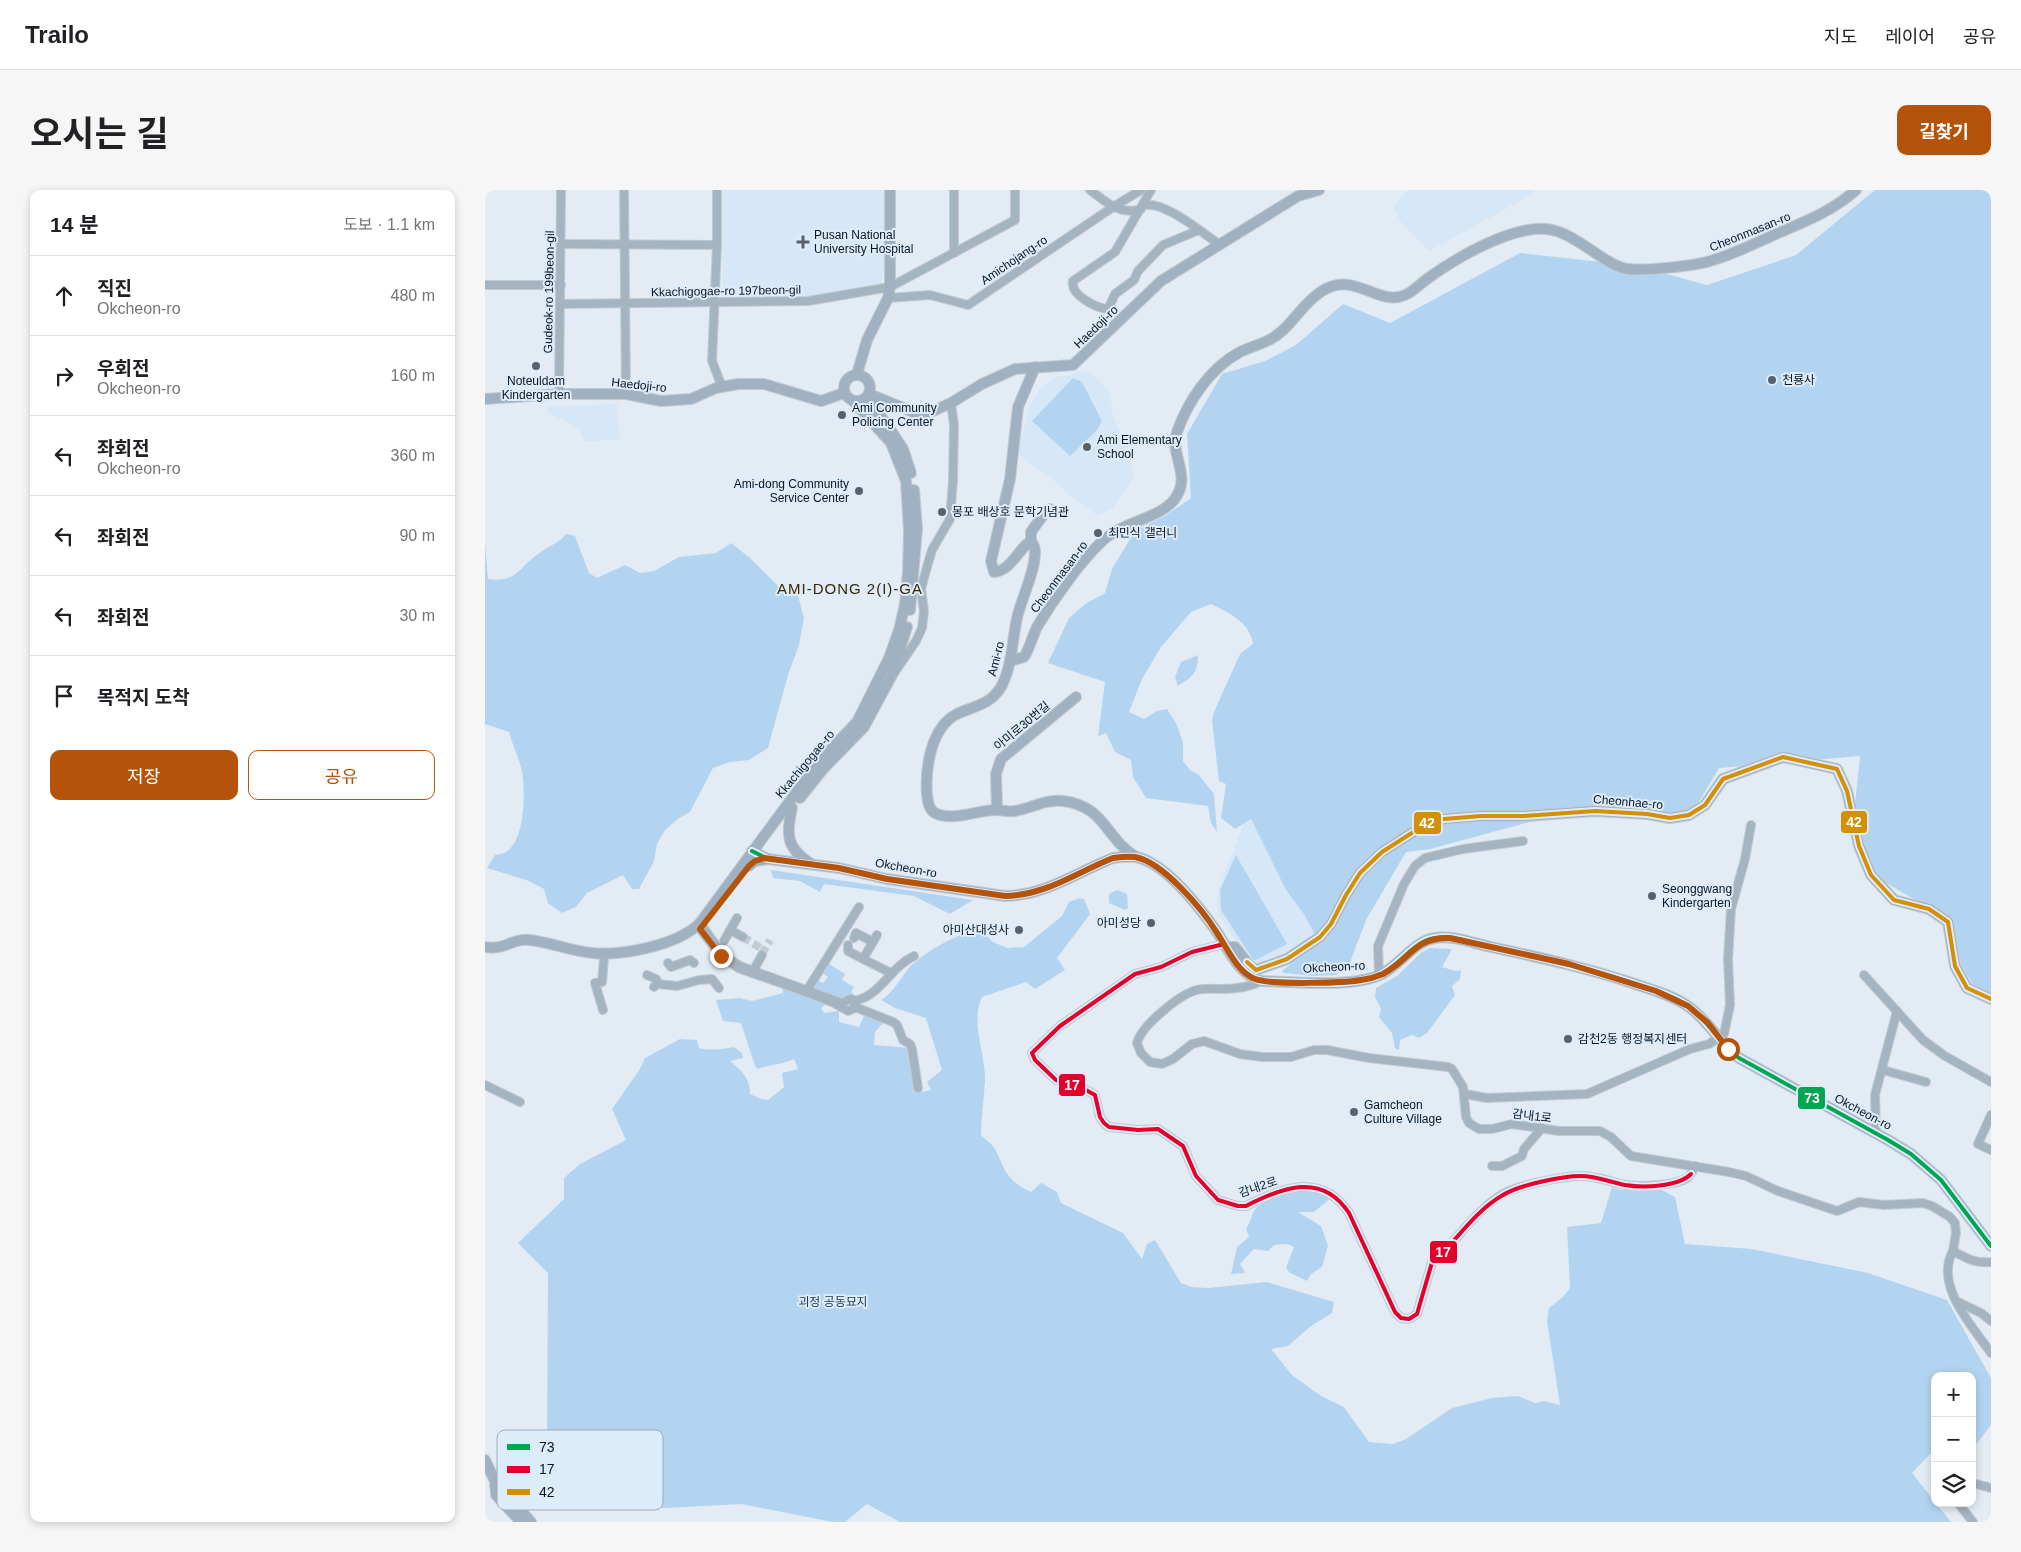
<!DOCTYPE html>
<html lang="ko">
<meta charset="utf-8">
<style>
body{margin:0;font-family:Arial,"Noto Sans KR",sans-serif;background:#f6f6f6;color:#202124}
.controls{position:absolute;right:15px;bottom:15px;display:grid;overflow:hidden;border-radius:10px;box-shadow:0 2px 8px #0003}
.controls button{width:45px;height:45px;display:grid;place-items:center;padding:0;border:0;border-bottom:1px solid #e0e0e0;background:#fff;color:#202124;font:25px sans-serif}
.stop{position:absolute;width:15px;height:15px;margin:-11px;border:4px solid #b45309;border-radius:50%;background:#fff}
.stop.end{background:#b45309;border-color:#fff;box-shadow:0 1px 5px #0008}
.list{margin:0;padding:0;list-style:none}
h2{display:flex;justify-content:space-between;align-items:center;height:65px;margin:0;padding:0 20px;font-size:21px}
h2 small{font-size:16px;font-weight:400;color:#757577}
.list li{display:grid;grid-template-columns:32px 1fr auto;gap:15px;align-items:center;box-sizing:border-box;height:80px;padding:0 20px;border-top:1px solid #e0e0e0}
.list b{display:block;font-size:19px;white-space:nowrap}
.list p{margin:0;font-size:16px;white-space:nowrap;color:#757577}
.list em{font-size:16px;font-style:normal;color:#757577}
.actions{display:flex;gap:10px;padding:15px 20px}
.actions a{flex:1;padding:11px 0;border:1px solid #b45309;border-radius:10px;text-align:center;font-size:18px;color:#b45309}
.actions .main{background:#b45309;color:#fff}
.icon{flex:none;width:28px;height:28px;fill:none;stroke:currentColor;stroke-width:2;stroke-linecap:round;stroke-linejoin:round}
.map{position:relative;flex:none;width:1506px;height:1332px;overflow:hidden;border-radius:10px}
header{display:flex;align-items:center;gap:30px;box-sizing:border-box;height:70px;padding:0 25px;background:#fff;border-bottom:1px solid #e0e0e0}
header strong{font-size:24px}
nav{display:flex;gap:28px;margin-inline-start:auto;font-size:18px}
.intro{display:flex;align-items:center;justify-content:space-between;box-sizing:border-box;height:120px;padding:0 30px}
h1{margin:0;font-size:35px}
.button{padding:12px 22px;border-radius:10px;background:#b45309;color:#fff;font-size:18px;font-weight:700}
main{display:flex;gap:30px;padding:0 30px}
aside{flex:1;background:#fff;border-radius:10px;box-shadow:0 2px 8px #0003}
.map>svg:first-child{display:block}
</style>
<header>
<strong>Trailo</strong>
<nav><a>지도</a><a>레이어</a><a>공유</a></nav>
</header>
<div class="intro"><h1>오시는 길</h1><a class="button">길찾기</a></div>
<main>
<aside>
<h2>14 분<small>도보 · 1.1 km</small></h2>
<ul class="list">
<li><svg class="icon" aria-label="ahead" viewBox="0 0 24 24"><path d="M12 20V5M6 11l6-6 6 6"/></svg><div><b>직진</b><p>Okcheon-ro</p></div><em>480 m</em></li>
<li><svg class="icon" aria-label="right" viewBox="0 0 24 24"><path d="M7 20v-9h11M14 6l5 5-5 5"/></svg><div><b>우회전</b><p>Okcheon-ro</p></div><em>160 m</em></li>
<li><svg class="icon" aria-label="left" viewBox="0 0 24 24"><path d="M17 20v-9H6M10 6l-5 5 5 5"/></svg><div><b>좌회전</b><p>Okcheon-ro</p></div><em>360 m</em></li>
<li><svg class="icon" aria-label="left" viewBox="0 0 24 24"><path d="M17 20v-9H6M10 6l-5 5 5 5"/></svg><div><b>좌회전</b></div><em>90 m</em></li>
<li><svg class="icon" aria-label="left" viewBox="0 0 24 24"><path d="M17 20v-9H6M10 6l-5 5 5 5"/></svg><div><b>좌회전</b></div><em>30 m</em></li>
<li><svg class="icon" aria-label="arrive" viewBox="0 0 24 24"><path d="M6 21V4h12l-3 4 3 4H6"/></svg><div><b>목적지 도착</b></div></li>
</ul>
<div class="actions"><a class="main">저장</a><a>공유</a></div>
</aside>
<div class="map">
<svg width="1506" height="1332" viewBox="0 0 1506 1332">
<rect width="100%" height="100%" fill="#e3ecf4"/>
<g fill="#d6e8f8">
<polygon points="238,0 400,0 399,80 396,95 326,109 241,109 237,105"/>
<polygon points="922,0 1049,0 1048,4 944,61 915,31 908,18"/>
<polygon points="598,180 612,188 625,202 628,226 643,257 649,287 628,318 613,326 590,310 564,286 534,266 531,261 533,250 539,240 543,220 554,199 571,187 586,185"/>
<polygon points="132,214 135,249 100,252 93,238 63,223 62,217"/>
<polygon points="760,630 768,630 819,714 830,744 799,765 771,774 757,761 733,723 732,703"/>
</g>
<g fill="#b3d4f0">
<path d="M1390,0h116v804l-18,-9 -12,-20 -8,-43 -77,-45 -22,-62 6,-59 -141,12 -22,37 -12,7 -15,2 -24,-3 -116,11 -100,27 -24,3 -40,68 -17,45 -13,10 -22,1 -30,-3 -2,-2 37,-29 -15,-28 -18,-24 -35,-71 -16,10 -14,-11 5,-34 -7,-3 -7,-61 2,-8 26,-58 13,-10c-3,-22 -24,-31 -42,-40l-20,8 -30,35 -19,32 -13,33 15,7 13,-8 10,-2 9,14 7,19v19l7,9 9,5 15,19 3,38 -6,-9 -3,-17 -62,-8 -13,-21 -2,-17 -16,-8 -9,-19 -8,3 7,-54 -57,-19 21,-45 16,-14 20,-11 7,-24 23,-38 30,-15 26,-18 -4,-64 35,-60 43,-13 31,-16 47,-41 47,19 130,-70 117,13 70,19 89,-30z"/>
<polygon points="588,188 597,192 617,231 612,240 585,266 547,231"/>
<path d="M81,344l9,2 14,37 8,5 28,-13 15,8 14,-2 25,-14 37,-4 15,-10 19,15 28,28 20,10 6,22 -5,27 -11,30 -20,73 -19,12 -19,2 -17,6 -23,44 -11,6 -14,12 -8,14 -3,17 -15,28h-7l-9,-14 -36,18 -11,14 -14,6 -14,-10 -4,-14 -15,-8 -42,-13 8,-13c3,-1 8,-1 11,-3 18,-11 19,-54 17,-73 -1,-16 -10,-31 -14,-47l-24,-8v-181l3,36c29,4 30,-11 50,-25 10,-8 20,-10 28,-20z"/>
<path d="M713,465c0,18 -6,22 -20,31l-3,-9 6,-15z"/>
<polygon points="751,665 802,754 769,771 736,720 735,700"/>
<polygon points="286,680 488,710 465,724 429,706 339,694 335,702 315,691 288,688"/>
<polygon points="632,700 642,704 643,718 640,720 624,713 624,704"/>
<path d="M595,708l4,1 6,15 -33,44 8,12 -30,19 -9,-7 -44,15c-12,25 4,58 3,84 -1,18 -4,36 -4,54 4,4 11,9 14,14 11,22 11,31 36,43l10,-9 16,9 4,11 62,30 19,26 5,-15 8,-4 26,43 11,4 16,1 59,-6 67,20 -2,11 -21,13 -23,20 -17,3 21,26 29,21 23,11 25,35 24,2 13,-5 46,-31 40,-10 26,-2 17,7 9,-2 16,4 -13,-84 2,-13 14,-11 7,-9 -3,-61 34,-4 11,-36 8,3 34,-4 21,11 10,47 67,5 116,24 79,27 44,78v47l-19,25v-74h-37v81l-5,-3 -18,19 39,49h-1051l-33,-18 -22,18h-12l-92,-18 -75,4h-81l-34,-34 -4,-33 1,-168 -30,-30 46,-44v-21l16,-14 46,-24 -14,-31 28,-40 5,-11 35,-19 17,1 2,8c12,3 24,1 35,-1l8,6 1,5 -13,3c12,10 20,17 20,33l11,5 7,1 16,-13 -2,-14 16,-4 -4,-10c-12,6 -24,5 -36,10l-3,-3 -14,-43 -18,-2 -7,-21 24,-2 12,3 31,-8 -1,-8 45,18 -6,5 3,5 15,-2v11l20,5 7,-16 19,10 -10,11 -1,13 37,3 5,38 6,6 9,-2 -4,-8 15,-12 -16,-52 -31,-10 -14,-8c12,-7 19,-21 28,-32 13,-15 51,-36 71,-39l13,13 14,6 17,-1 38,-31 7,-14z"/>
<polygon points="945,758 967,759 957,777 971,781 976,780 975,789 967,796 970,805 942,843 934,848 927,845 915,850 914,860 910,858 907,843 894,827 896,819 890,807 891,798 912,786 937,762"/>
<polygon points="344,774 360,784 357,790 369,797 366,802 372,807 349,807 328,799 334,791 338,793 343,787 338,784"/>
<path d="M827,1000l13,4 6,4 -17,14h-16l23,14 7,20 -6,21 -11,7 -4,7 -17,-8 -4,-5 8,-21 -7,-3 -13,1 -6,6 -14,-2 -14,15 5,9 -14,1 6,-27 12,-10 -3,-8c4,-6 5,-12 8,-18 8,-13 44,-20 58,-21z"/>
</g>
<g fill="none" stroke-linecap="round" stroke-linejoin="round">
<g stroke="#c3ccd4" stroke-width="8" stroke-dasharray="8 4" stroke-linecap="butt">
<polyline points="258,747 282,762"/>
<polyline points="277,764 285,750"/>
</g>
<g stroke="#c2cad0" stroke-width="10">
<g id="street">
<polyline points="139,0 141,204"/>
<polyline points="232,0 232,55 227,171 237,197"/>
<path d="M605,0c16,12 30,26 51,19"/>
<path d="M666,0l-36,62 -42,29c-3,14 23,27 35,28l7,-15 19,-14 4,-9 25,-26 36,-15"/>
<path d="M659,15c21,-4 57,27 75,39"/>
<polyline points="76,54 232,55"/>
<polyline points="469,63 469,0"/>
<polyline points="0,95 76,95"/>
<polyline points="403,108 445,105 483,115 628,17 656,0"/>
<polyline points="75,114 323,111 405,97 530,30 530,0"/>
<polyline points="74,204 76,0"/>
<polyline points="410,482 431,451 437,438 439,421 436,399 442,377 447,360 465,329 468,290 469,235 466,213"/>
<polyline points="212,735 236,766 253,778 321,802 347,812 363,821 370,818 369,810 365,809 357,813 255,776 238,765 215,733"/>
<polyline points="245,740 258,747"/>
<polyline points="392,745 378,769 406,783"/>
<polyline points="369,748 371,743 388,752"/>
<polyline points="239,751 252,728"/>
<path d="M739,754l-32,8 -31,15 -26,7 -75,52 -28,27 3,7 21,20 28,9 11,6 5,22 4,6 5,4 29,3 20,-1 25,17 13,30 22,24 20,6h8c37,-19 76,-34 103,7l46,99 6,6 8,1 8,-5 16,-55 7,-3c19,-20 40,-49 63,-62 16,-9 60,-18 78,-18 16,0 30,6 45,9 15,2 49,1 61,-7 4,-3 6,-7 8,-12"/>
<polyline points="363,755 363,761 378,769"/>
<polyline points="116,764 119,768 117,792 110,793 118,820"/>
<polyline points="183,773 186,777 205,770 209,773"/>
<polyline points="267,783 277,765"/>
<polyline points="162,785 171,789 173,793 169,797"/>
<polyline points="894,785 893,756 919,694 930,676 940,668 978,659 1038,651"/>
<polyline points="1379,785 1438,850 1460,866 1506,892"/>
<path d="M777,791c-12,6 -27,8 -41,8 -8,0 -16,-1 -24,1 -17,4 -56,36 -60,53l4,10 9,9 12,2 11,-5 19,-15 12,-3 36,13 22,3h29l23,-7h13l42,8 79,9 4,2 11,18 3,30 3,6 10,6h13l20,-5 47,7h41l11,6 20,19 98,16 17,4 32,15 59,20 22,-9 25,3 39,-2 9,3 18,11 5,6 1,10 -3,18c13,7 23,13 38,11"/>
<polyline points="172,794 192,796 214,790 227,789 234,798"/>
<polyline points="321,802 374,717"/>
<path d="M369,811c27,-5 36,-34 60,-45"/>
<polyline points="370,817 408,832 412,835 418,850 425,854 427,859 433,898"/>
<polyline points="1398,880 1441,892"/>
<polyline points="0,895 35,912"/>
<polyline points="980,904 1002,908 1102,904 1205,859 1224,854 1239,844 1245,815 1243,769 1246,719 1260,669 1266,635"/>
<polyline points="1506,925 1493,954 1506,960"/>
<polyline points="1391,944 1390,905 1412,821"/>
<polyline points="1007,976 1017,976 1037,966 1039,959 1057,938"/>
<path d="M1468,1061c-19,34 19,75 38,102"/>
<polyline points="1471,1111 1496,1123 1506,1131"/>
<polyline points="1487,1293 1506,1298"/>
<polyline points="1473,1313 1488,1332"/>
</g>
</g>
<g stroke="#c2cad0" stroke-width="12">
<g id="secondary">
<path d="M550,177l-17,40 -8,72 -19,82 3,11c15,-1 23,-19 33,-28l4,-3c3,4 4,6 4,10 1,17 -12,45 -17,63 -6,23 -5,51 -17,73 -11,18 -27,19 -44,27 -26,13 -32,54 -30,81 1,7 2,16 10,19 16,7 41,-4 59,-4 7,0 13,2 19,1 17,-3 30,-12 48,-10 42,5 42,37 73,56"/>
<polyline points="372,184 382,150 403,108 405,97 405,0"/>
<circle cx="372" cy="198" r="13"/>
<polyline points="384,204 433,224 448,221 466,213 497,194 530,179 588,175 676,91 813,6 834,0"/>
<polyline points="381,208 401,233 418,259 426,283"/>
<polyline points="0,209 74,204 141,204 176,211 206,209 231,198 253,194 279,194 336,211 359,203"/>
<polyline points="546,351 546,342 561,321 565,319"/>
<polyline points="425,420 432,339 429,300"/>
<path d="M525,471l14,-4c6,-9 8,-20 13,-30 16,-27 46,-70 70,-90 19,-16 51,-18 67,-37 19,-24 -5,-44 3,-68 11,-31 33,-64 63,-80 16,-8 28,-8 43,-22 13,-12 23,-29 39,-39 32,-21 56,16 83,4 8,-3 15,-11 22,-16 29,-21 83,-53 119,-50 29,2 58,37 82,40 17,2 66,-3 82,-8 22,-6 44,-17 66,-27 30,-13 55,-22 80,-44"/>
<polyline points="315,608 339,578 379,537 407,485 422,437"/>
<path d="M307,618c-6,26 -6,40 18,55"/>
<polyline points="512,620 511,584 516,569 591,507"/>
<path d="M267,661l16,8 71,9 48,11 118,17c42,-1 70,-23 108,-38 7,-1 15,-2 23,-1 30,6 64,51 81,75 12,18 22,44 45,49 32,1 93,7 120,-7 19,-10 32,-33 53,-36 19,-3 37,5 56,9 51,11 101,22 150,39 15,5 35,11 48,21 20,14 31,37 50,51l149,82 23,14 30,26 50,66"/>
<polyline points="264,676 270,671 283,669"/>
<path d="M0,757c19,4 27,-9 44,-7 21,2 42,11 63,13 31,3 86,-8 108,-30l118,-160 39,-41 32,-64 10,-28 6,-26 3,-32 1,-40 -3,-51 -15,-38 -38,-42"/>
<polyline points="741,757 750,757 764,775 771,780 802,769 835,747 846,734 861,705 875,683 897,662 944,632 959,629 996,626 1039,626 1110,621 1162,624 1185,628 1204,625 1220,615 1238,589 1298,567 1352,579 1362,601 1374,656 1386,685 1409,710 1444,719 1463,732 1470,776 1482,798 1506,809"/>
<polyline points="0,1270 10,1291 46,1332"/>
<polyline points="10,1292 11,1305 36,1332"/>
</g>
</g>
<use href="#street" stroke="#a4b4c1" stroke-width="8"/>
<use href="#secondary" stroke="#a0b1c1" stroke-width="10"/>
<g stroke="#ddecfa" stroke-width="8">
<path id="bus-1" d="M267,661l16,8 71,9 48,11 118,17c42,-1 70,-23 108,-38 7,-1 15,-2 23,-1 30,6 64,51 81,75 12,18 22,44 45,49 32,1 93,7 120,-7 19,-10 32,-33 53,-36 19,-3 37,5 56,9 51,11 101,22 150,39 15,5 35,11 48,21 20,14 31,37 50,51l149,82 23,14 30,26 50,66"/>
</g>
<g stroke="#ddecfa" stroke-width="8">
<path id="bus-2" d="M739,754l-32,8 -31,15 -26,7 -75,52 -28,27 3,7 21,20 28,9 11,6 5,22 4,6 5,4 29,3 20,-1 25,17 13,30 22,24 20,6h8c37,-19 76,-34 103,7l46,99 6,6 8,1 8,-5 16,-55 7,-3c19,-20 38,-47 63,-61 16,-10 59,-19 78,-19 15,0 29,6 44,9 18,3 53,2 66,-11"/>
</g>
<g stroke="#ddecfa" stroke-width="8">
<polyline id="bus-3" points="762,772 771,780 802,769 835,747 846,734 861,705 875,683 897,662 944,632 959,629 996,626 1039,626 1110,621 1162,624 1185,628 1204,625 1220,615 1238,589 1298,567 1352,579 1362,601 1374,656 1386,685 1409,710 1444,719 1463,732 1470,776 1482,798 1506,809"/>
</g>
<use href="#bus-1" stroke="#00a651" stroke-width="4"/>
<use href="#bus-2" stroke="#e4002b" stroke-width="4"/>
<use href="#bus-3" stroke="#d49004" stroke-width="4"/>
</g>
<g fill="none" stroke-linecap="round" stroke-linejoin="round">
<path stroke="#b45309" stroke-width="6" d="M236,766l-21,-27 49,-63 6,-5 9,-3 75,10 48,11 118,17c42,-1 70,-23 108,-38 7,-1 15,-2 22,-1 28,5 68,53 82,76 10,15 20,39 38,46 16,6 88,4 106,1 8,-1 15,-3 22,-6 28,-15 31,-37 67,-36l119,26 87,27 32,15 20,17 20,26"/>
</g>
<g fill="#586169" stroke="#ddecfa" stroke-width="2">
<path d="M315.5 44.5h5v5h5v5h-5v5h-5v-5h-5v-5h5z"/>
<circle cx="51" cy="176" r="5"/>
<circle cx="1287" cy="190" r="5"/>
<circle cx="357" cy="225" r="5"/>
<circle cx="602" cy="257" r="5"/>
<circle cx="374" cy="301" r="5"/>
<circle cx="457" cy="322" r="5"/>
<circle cx="613" cy="343" r="5"/>
<circle cx="1167" cy="706" r="5"/>
<circle cx="666" cy="733" r="5"/>
<circle cx="534" cy="740" r="5"/>
<circle cx="1083" cy="849" r="5"/>
<circle cx="869" cy="922" r="5"/>
</g>
<g text-anchor="middle" stroke-width="4" stroke-linejoin="round" paint-order="stroke">
<g font-size="12" fill="#0d161e" stroke="#ddecfa">
<text transform="translate(1265 42) rotate(-22)" y="4">Cheonmasan-ro</text>
<text transform="translate(529 70) rotate(-34)" y="4">Amichojang-ro</text>
<text transform="translate(241 101) rotate(-1)" y="4">Kkachigogae-ro 197beon-gil</text>
<text transform="translate(64 102) rotate(-89)" y="4">Gudeok-ro 199beon-gil</text>
<text transform="translate(611 137) rotate(-44)" y="4">Haedoji-ro</text>
<text transform="translate(154 195) rotate(6)" y="4">Haedoji-ro</text>
<text transform="translate(574 387) rotate(-53)" y="4">Cheonmasan-ro</text>
<text transform="translate(511 469) rotate(-76)" y="4">Ami-ro</text>
<text transform="translate(537 536) rotate(-40)" y="4">아미로30번길</text>
<text transform="translate(320 574) rotate(-50)" y="4">Kkachigogae-ro</text>
<text transform="translate(1143 612) rotate(5)" y="4">Cheonhae-ro</text>
<text transform="translate(421 678) rotate(10)" y="4">Okcheon-ro</text>
<text transform="translate(849 777) rotate(-3)" y="4">Okcheon-ro</text>
<text transform="translate(1378 922) rotate(28)" y="4">Okcheon-ro</text>
<text transform="translate(1047 926) rotate(7)" y="4">감내1로</text>
<text transform="translate(773 997) rotate(-19)" y="4">감내2로</text>
</g>
<g font-size="12" fill="#0d161e" stroke="#ddecfa" text-anchor="start">
<text x="329" y="49">Pusan National<tspan x="329" dy="14">University Hospital</tspan></text>
<text x="1297" y="194">천룡사</text>
<text x="51" y="195" text-anchor="middle">Noteuldam<tspan x="51" dy="14">Kindergarten</tspan></text>
<text x="367" y="222">Ami Community<tspan x="367" dy="14">Policing Center</tspan></text>
<text x="612" y="254">Ami Elementary<tspan x="612" dy="14">School</tspan></text>
<text x="364" y="298" text-anchor="end">Ami-dong Community<tspan x="364" dy="14">Service Center</tspan></text>
<text x="467" y="326">몽포 배상호 문학기념관</text>
<text x="623" y="347">최민식 갤러니</text>
<text x="1177" y="703">Seonggwang<tspan x="1177" dy="14">Kindergarten</tspan></text>
<text x="656" y="737" text-anchor="end">아미성당</text>
<text x="524" y="744" text-anchor="end">아미산대성사</text>
<text x="1093" y="853">감천2동 행정복지센터</text>
<text x="879" y="919">Gamcheon<tspan x="879" dy="14">Culture Village</tspan></text>
</g>
<g font-size="12" fill="#1a3952" stroke="#ddecfa">
<text x="348" y="1116">괴정 공동묘지</text>
</g>
<g font-size="15" letter-spacing="1" fill="#3d2602" stroke="#ddecfa">
<text x="365" y="404">AMI-DONG 2(I)-GA</text>
</g>
</g>
<rect x="12" y="1240" width="166" height="80" rx="8" fill="#ddecfa" stroke="#9facb8" stroke-width="1"/>
<rect x="22" y="1254" width="23" height="6" fill="#00a651"/>
<rect x="22" y="1276" width="23" height="7" fill="#e4002b"/>
<rect x="22" y="1299" width="23" height="6" fill="#d49004"/>
<g font-size="14" fill="#0d161e">
<text x="54" y="1262">73</text>
<text x="54" y="1284">17</text>
<text x="54" y="1307">42</text>
</g>
<g stroke="#ddecfa" stroke-width="2">
<rect x="1355" y="620" width="28" height="24" rx="5" fill="#d49004"/>
<rect x="928" y="621" width="29" height="24" rx="5" fill="#d49004"/>
<rect x="573" y="883" width="28" height="24" rx="5" fill="#e4002b"/>
<rect x="1312" y="896" width="29" height="24" rx="5" fill="#00a651"/>
<rect x="944" y="1050" width="29" height="24" rx="5" fill="#e4002b"/>
</g>
<g font-size="14" text-anchor="middle" font-weight="bold" fill="#fff">
<text x="1369" y="637">42</text>
<text x="942" y="638">42</text>
<text x="587" y="900">17</text>
<text x="1327" y="913">73</text>
<text x="958" y="1067">17</text>
</g>
</svg>
<div class="controls">
<button>+</button>
<button>−</button>
<button><svg class="icon" aria-label="layers" viewBox="0 0 24 24"><path d="M12 4l9 5-9 5-9-5zM3 14l9 5 9-5"/></svg></button>
</div>
<div class="stop" style="left:1243px;top:859px"></div>
<div class="stop end" style="left:236px;top:766px"></div>
</div>
</main>
